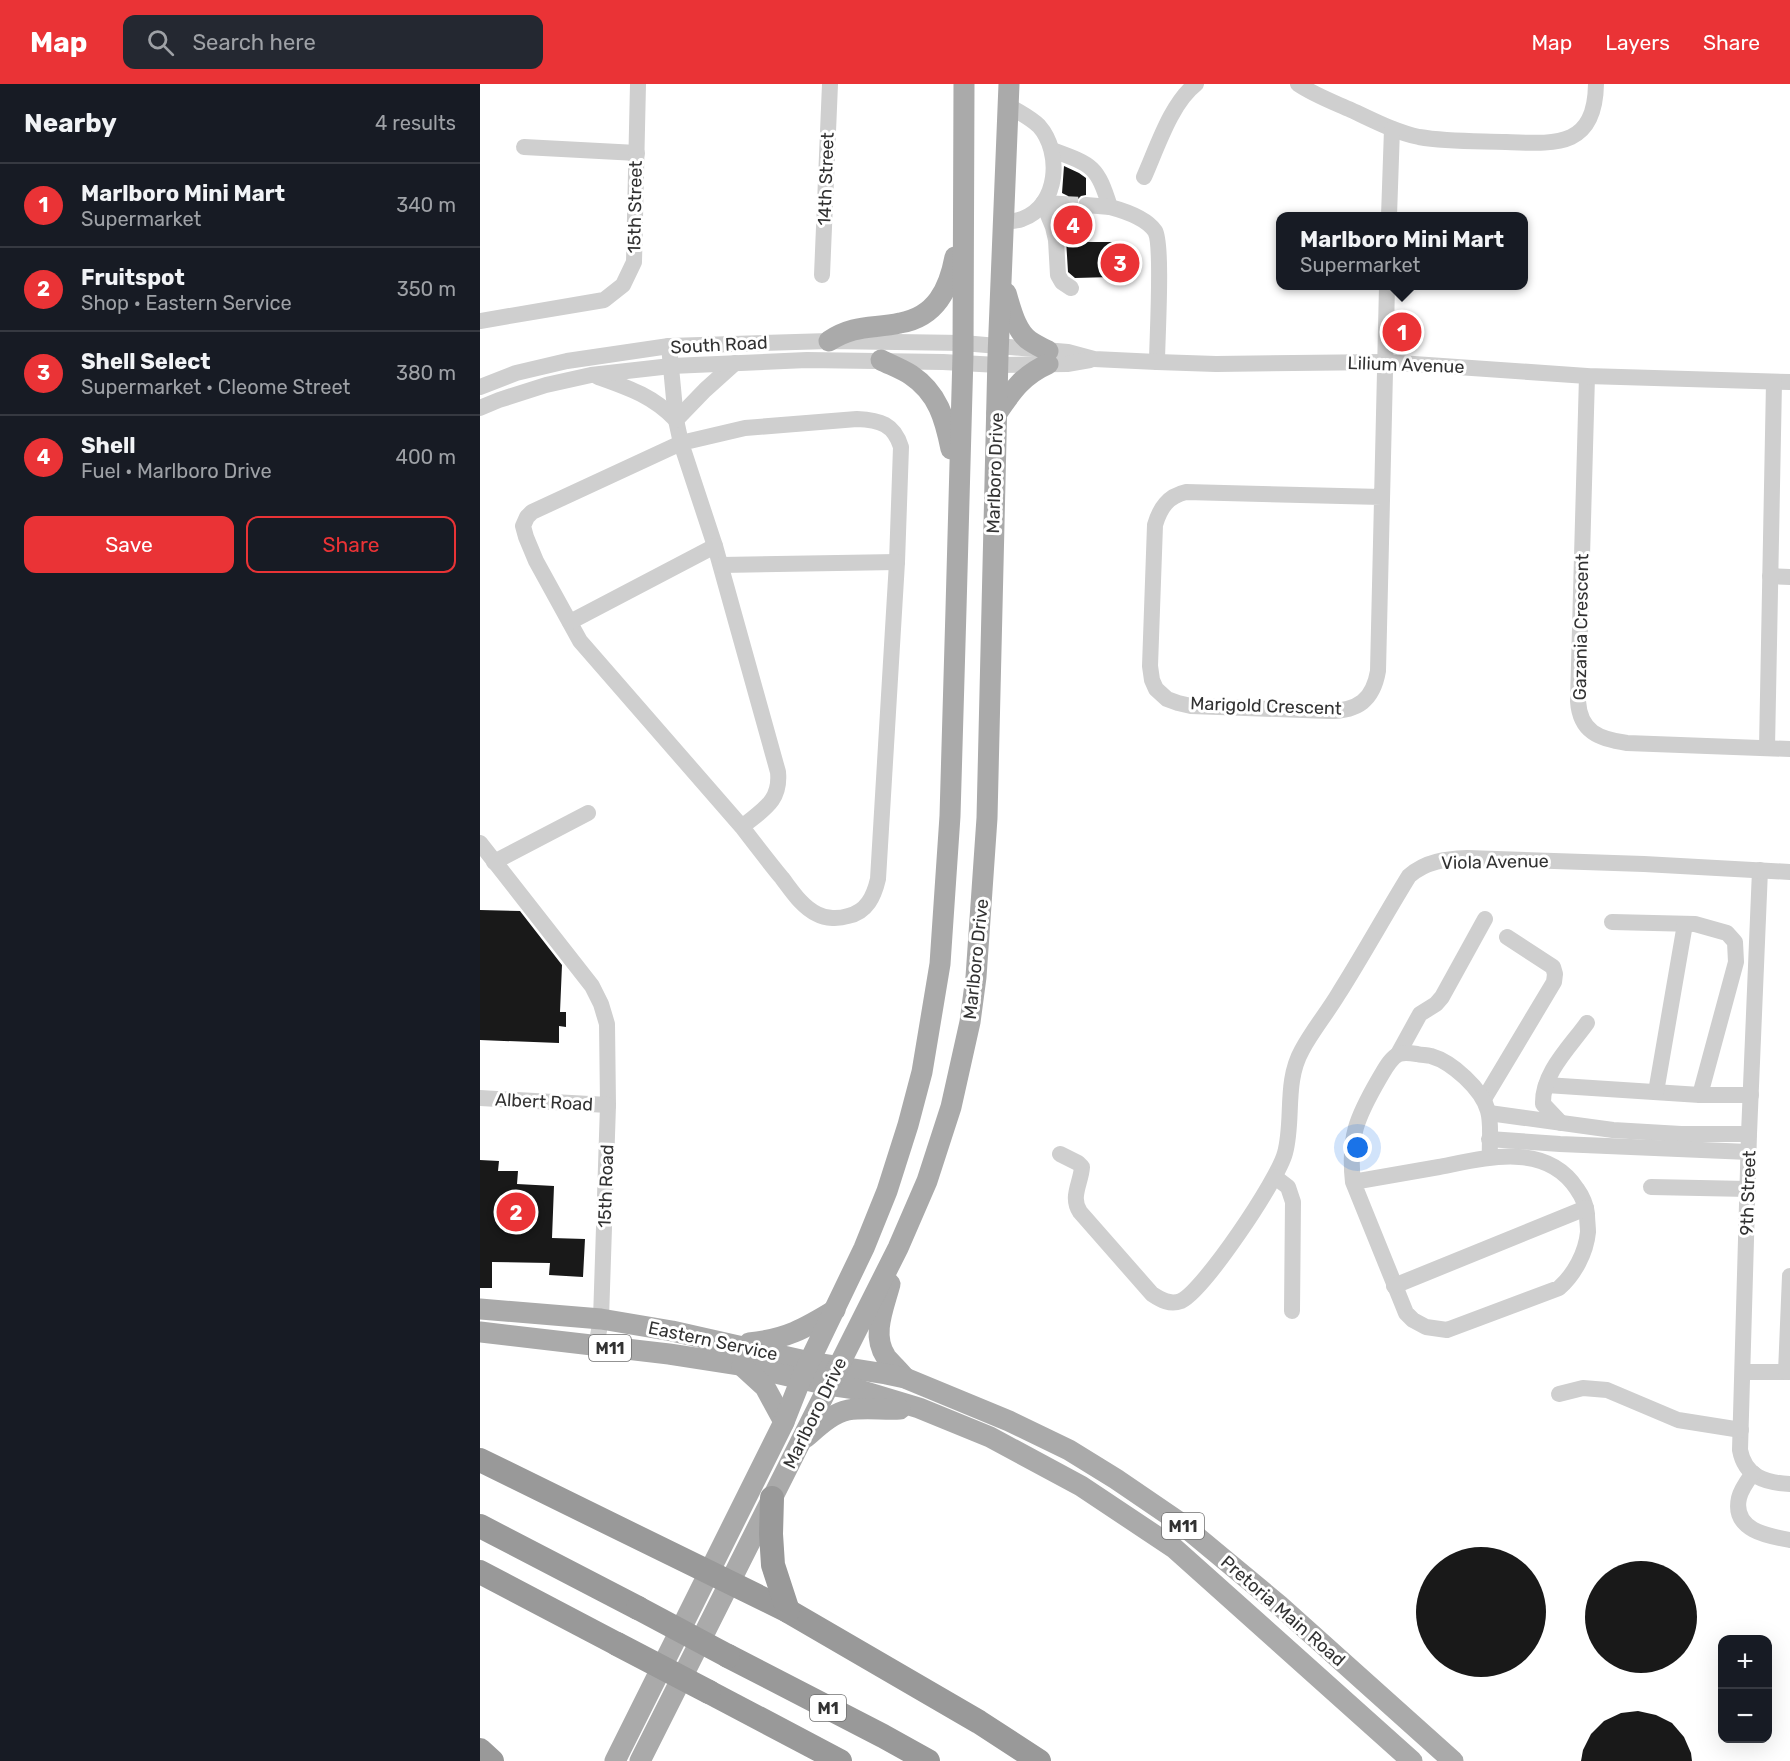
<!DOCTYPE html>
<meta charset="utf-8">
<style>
body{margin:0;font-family:Rubik,sans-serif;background:#242831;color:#f1f3f6}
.controls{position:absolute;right:18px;bottom:18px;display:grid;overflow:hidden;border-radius:12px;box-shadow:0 6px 24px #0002}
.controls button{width:54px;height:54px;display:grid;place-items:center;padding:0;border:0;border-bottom:2px solid #363941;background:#171b24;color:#f1f3f6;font:30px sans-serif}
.you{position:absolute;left:878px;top:1064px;width:21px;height:21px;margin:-15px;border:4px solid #fff;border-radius:50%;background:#1a73e8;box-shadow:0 0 0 9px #1a73e833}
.badge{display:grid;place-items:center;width:39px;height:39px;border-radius:50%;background:#ea3336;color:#fff;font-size:20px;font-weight:700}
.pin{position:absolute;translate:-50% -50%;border:3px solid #fff;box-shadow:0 2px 6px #0006}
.popup{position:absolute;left:796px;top:128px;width:252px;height:78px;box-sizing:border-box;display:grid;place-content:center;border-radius:12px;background:#171b24;filter:drop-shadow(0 2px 4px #0005);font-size:20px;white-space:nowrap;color:#9ea1a6}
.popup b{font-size:22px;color:#f1f3f6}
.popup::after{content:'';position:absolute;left:50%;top:100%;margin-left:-12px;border:12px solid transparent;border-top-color:#171b24}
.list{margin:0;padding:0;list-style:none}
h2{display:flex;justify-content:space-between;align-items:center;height:78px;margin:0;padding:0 24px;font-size:26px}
h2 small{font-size:20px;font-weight:400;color:#9ea1a6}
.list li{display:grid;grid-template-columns:39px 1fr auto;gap:18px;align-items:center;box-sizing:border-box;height:84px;padding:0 24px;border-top:2px solid #363941}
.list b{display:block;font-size:22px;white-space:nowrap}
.list p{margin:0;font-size:20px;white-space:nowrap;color:#9ea1a6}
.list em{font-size:20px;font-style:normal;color:#9ea1a6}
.actions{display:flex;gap:12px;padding:18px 24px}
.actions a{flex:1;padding:14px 0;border:2px solid #ea3336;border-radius:12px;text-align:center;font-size:21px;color:#ea3336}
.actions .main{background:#ea3336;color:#fff}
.icon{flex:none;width:33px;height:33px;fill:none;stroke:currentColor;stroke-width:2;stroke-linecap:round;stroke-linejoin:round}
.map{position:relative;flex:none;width:1310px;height:1677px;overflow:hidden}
header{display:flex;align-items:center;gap:36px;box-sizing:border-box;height:84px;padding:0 30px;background:#ea3336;color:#fff}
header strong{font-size:28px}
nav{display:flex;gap:33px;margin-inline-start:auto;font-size:21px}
.search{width:420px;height:54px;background:#242831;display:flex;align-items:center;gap:15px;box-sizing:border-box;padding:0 21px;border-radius:12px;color:#9ea1a6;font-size:22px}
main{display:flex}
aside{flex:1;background:#171b24}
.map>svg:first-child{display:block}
</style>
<header>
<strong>Map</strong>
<div class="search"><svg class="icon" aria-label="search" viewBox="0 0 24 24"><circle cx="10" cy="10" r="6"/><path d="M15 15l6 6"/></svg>Search here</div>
<nav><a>Map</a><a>Layers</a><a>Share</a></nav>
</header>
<main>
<aside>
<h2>Nearby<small>4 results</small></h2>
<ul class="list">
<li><span class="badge">1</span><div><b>Marlboro Mini Mart</b><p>Supermarket</p></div><em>340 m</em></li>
<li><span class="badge">2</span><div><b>Fruitspot</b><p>Shop · Eastern Service</p></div><em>350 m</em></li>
<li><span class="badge">3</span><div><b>Shell Select</b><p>Supermarket · Cleome Street</p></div><em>380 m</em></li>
<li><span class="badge">4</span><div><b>Shell</b><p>Fuel · Marlboro Drive</p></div><em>400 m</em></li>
</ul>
<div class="actions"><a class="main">Save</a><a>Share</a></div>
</aside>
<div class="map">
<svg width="1310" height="1677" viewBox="0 0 1310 1677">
<rect width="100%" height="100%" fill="#fff"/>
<g fill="#191919">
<polygon points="584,82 599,89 606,94 606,111 601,112 597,116 596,125 601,130 606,132 607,158 633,158 632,193 595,194 588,188 586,155 582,130 590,126 592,120 588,112 582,109"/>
<polygon points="0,826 40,827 82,881 80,928 86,928 86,943 79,942 79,959 0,956"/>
<polygon points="0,1076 19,1077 18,1087 38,1087 37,1100 74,1102 72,1154 105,1155 103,1193 69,1191 70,1179 12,1178 12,1204 0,1204"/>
<circle cx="1001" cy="1528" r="65"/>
<circle cx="1161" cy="1533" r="56"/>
<polygon points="1158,1627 1176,1631 1192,1639 1204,1653 1211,1669 1212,1677 1101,1677 1103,1666 1111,1650 1124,1637 1141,1629"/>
</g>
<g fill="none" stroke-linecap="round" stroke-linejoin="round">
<polyline stroke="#d6d6d6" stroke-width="16" stroke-dasharray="16 8" stroke-linecap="butt" points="582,120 606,121"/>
<g stroke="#cfcfcf" stroke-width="16">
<path d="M818,0c16,11 35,18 53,26 22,10 44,22 68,27 29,5 58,4 87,5 50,2 89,6 90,-58"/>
<polyline points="44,63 157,69"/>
<path d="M572,66c41,15 45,16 58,57 15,4 36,11 45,24 8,13 2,110 2,131"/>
<path d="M664,93c13,-29 27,-74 52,-93"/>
<polyline points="582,120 563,119 573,143 576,156 578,191 582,198 591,204"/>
<polyline points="606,121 630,123"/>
<polyline points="909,132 912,45"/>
<path d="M524,138c6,-1 13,-1 18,-3 37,-13 40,-67 17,-93 -9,-9 -21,-14 -31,-21"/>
<polyline points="342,191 350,0"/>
<polyline points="0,237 124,216 143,201 154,178 158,0"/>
<path d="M189,262l7,74 5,23 34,103 63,226c3,30 -16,38 -36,55 13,17 26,34 40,51 10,13 20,29 35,36 9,5 22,5 31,2 19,-4 26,-20 30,-37l19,-317 4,-115c-7,-23 -21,-27 -44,-28l-112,9 -64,15 -149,69 -5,5 -4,9 3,11 10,24 44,80 162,186"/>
<path d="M1107,292l-9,325c2,31 21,38 49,42l163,6"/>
<path d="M118,293c31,11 55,19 78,43l29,-30 30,-27"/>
<polyline points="0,303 36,289 87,277 189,262 349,257 483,259 588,268 614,275 677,278 736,280 905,278 1107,292 1310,298"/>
<polyline points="0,324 19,316 66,301 111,291 191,282 327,276 463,278 518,281 587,280 610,276"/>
<path d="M902,413l-196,-5c-18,4 -26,16 -31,33l-5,141 2,14 4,9 11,10 11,4 13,3 138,5c29,0 44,-11 49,-40l9,-385"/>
<polyline points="241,481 417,478"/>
<polyline points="1290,492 1310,493"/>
<polyline points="90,538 235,462"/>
<polyline points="1287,664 1294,298"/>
<polyline points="0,759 112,902 121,920 127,940 128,1021 121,1235 116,1263"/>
<polyline points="14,778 108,729"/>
<path d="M1280,786l-11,264 -9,316c5,27 26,33 50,34"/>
<polyline points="1132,838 1215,840 1247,849 1255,858 1256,878 1220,1011"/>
<polyline points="918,970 940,930 956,920 962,913 1005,835"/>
<polyline points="1066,1001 1220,1011 1271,1011"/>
<polyline points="1176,1008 1205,840"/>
<polyline points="0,1014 128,1021"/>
<polyline points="1004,1015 1074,898 1075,890 1073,883 1027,853"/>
<polyline points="1009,1029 1133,1046 1201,1050 1269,1050"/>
<path d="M1081,1039l-18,-19c-1,-31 27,-57 44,-81"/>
<polyline points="1009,1055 1080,1060 1269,1068"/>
<path d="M580,1070l18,9 4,4c-1,16 -12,30 -2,45l72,82c9,6 18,11 29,7 23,-11 97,-121 104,-148 9,-33 -1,-71 17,-103 10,-19 25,-37 37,-57 24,-38 46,-78 70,-117 17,-15 37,-17 58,-18l177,6 146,8"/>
<polyline points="795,1093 808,1103 813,1118 812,1227"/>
<path d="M873,1098c29,-5 57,-10 86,-15 46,-9 107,-26 138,22 5,7 9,16 10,25 0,6 1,13 1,18 -2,21 -14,43 -29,56l-112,42 -21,-3 -13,-7 -7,-7 -53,-131c-5,-45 4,-65 26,-103 5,-8 11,-21 20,-25 5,-2 12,-1 18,0 4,1 9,1 14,2 21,6 51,33 57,55 4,14 1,32 2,46"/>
<polyline points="1171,1103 1268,1105"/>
<polyline points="914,1202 1106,1124"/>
<polyline points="1263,1288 1310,1288"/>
<polyline points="1306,1288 1310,1192"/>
<polyline points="1079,1310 1103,1304 1127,1306 1198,1336 1261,1346"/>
<path d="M1273,1389c-5,7 -12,16 -14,25 -7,32 28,38 51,42"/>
</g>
<g stroke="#aaa" stroke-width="21">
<path d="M526,209c5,16 10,39 24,48 6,4 12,7 18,10"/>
<path d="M349,257c26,-17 44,-12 71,-18 36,-6 49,-34 55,-66"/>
<path d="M401,276c10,5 21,9 30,15 27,18 34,44 40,74"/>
<path d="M517,329c15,-22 26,-38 51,-49"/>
<path d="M410,1200c-6,23 -19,51 -4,73 6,7 13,14 19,21"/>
<polyline points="0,1225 121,1235 192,1247 330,1278 406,1290 425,1294 529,1337 589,1366 636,1395 699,1438 799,1521 973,1677"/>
<polyline points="0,1248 189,1270 260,1281 348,1301 376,1305 439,1324 510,1353 601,1402 694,1464 932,1677"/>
<path d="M269,1259c37,-4 55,-14 86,-33"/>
<polyline points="262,1282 285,1303 304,1338"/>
<path d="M325,1354c12,-10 27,-25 43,-28 17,-3 35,0 52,-1"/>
<polyline points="135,1677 304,1338 321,1295 384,1164 407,1107 428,1041 442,988 460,880 470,732 476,525 483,271 484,0"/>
<polyline points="160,1677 418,1164 447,1097 471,1023 490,938 496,893 507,734 518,272 529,0"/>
</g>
<g stroke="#999" stroke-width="24">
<polyline points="0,1376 308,1527 499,1638 559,1677"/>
<polyline points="292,1414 291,1450 293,1481 308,1527"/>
<polyline points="0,1442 158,1524"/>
<polyline points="0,1488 137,1560"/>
<polyline points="248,1572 403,1652 448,1677"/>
<polyline points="229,1608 360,1677"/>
<polyline points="0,1666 12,1677"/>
</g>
<g stroke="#999" stroke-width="24">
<polyline points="158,1524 248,1572"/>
<polyline points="137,1560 229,1608"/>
</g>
</g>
<g text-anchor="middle" stroke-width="6" stroke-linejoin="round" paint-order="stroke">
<g fill="#fff" stroke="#707070" stroke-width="1.5">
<rect x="109" y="1251" width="42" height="26" rx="4.5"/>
<rect x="682" y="1429" width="42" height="26" rx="4.5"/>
<rect x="330" y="1611" width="36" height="26" rx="4.5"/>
</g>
<g font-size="16" font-weight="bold" fill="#323232">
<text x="130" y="1270">M11</text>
<text x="703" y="1448">M11</text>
<text x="348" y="1630">M1</text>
</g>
<g font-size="18" fill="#323232" stroke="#fff">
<text transform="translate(346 95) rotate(-88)" y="6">14th Street</text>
<text transform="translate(155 123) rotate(-89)" y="6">15th Street</text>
<text transform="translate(239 261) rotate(-3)" y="6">South Road</text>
<text transform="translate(926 281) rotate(2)" y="6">Lilium Avenue</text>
<text transform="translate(515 389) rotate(-88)" y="6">Marlboro Drive</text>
<text transform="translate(1101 543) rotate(-89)" y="6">Gazania Crescent</text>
<text transform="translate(786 622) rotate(2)" y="6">Marigold Crescent</text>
<text transform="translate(1015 778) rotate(-1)" y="6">Viola Avenue</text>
<text transform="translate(496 875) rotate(-84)" y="6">Marlboro Drive</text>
<text transform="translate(64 1018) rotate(3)" y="6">Albert Road</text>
<text transform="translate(126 1102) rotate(-88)" y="6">15th Road</text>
<text transform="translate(1268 1109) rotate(-88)" y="6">9th Street</text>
<text transform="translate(233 1257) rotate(12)" y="6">Eastern Service</text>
<text transform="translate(335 1329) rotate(-64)" y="6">Marlboro Drive</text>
<text transform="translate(803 1527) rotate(41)" y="6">Pretoria Main Road</text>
</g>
</g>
</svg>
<div class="controls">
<button>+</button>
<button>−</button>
</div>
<div class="you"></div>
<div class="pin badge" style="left:922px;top:248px">1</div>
<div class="popup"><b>Marlboro Mini Mart</b>Supermarket</div>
<div class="pin badge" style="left:36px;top:1128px">2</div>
<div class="pin badge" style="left:640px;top:179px">3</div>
<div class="pin badge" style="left:593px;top:141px">4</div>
</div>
</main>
